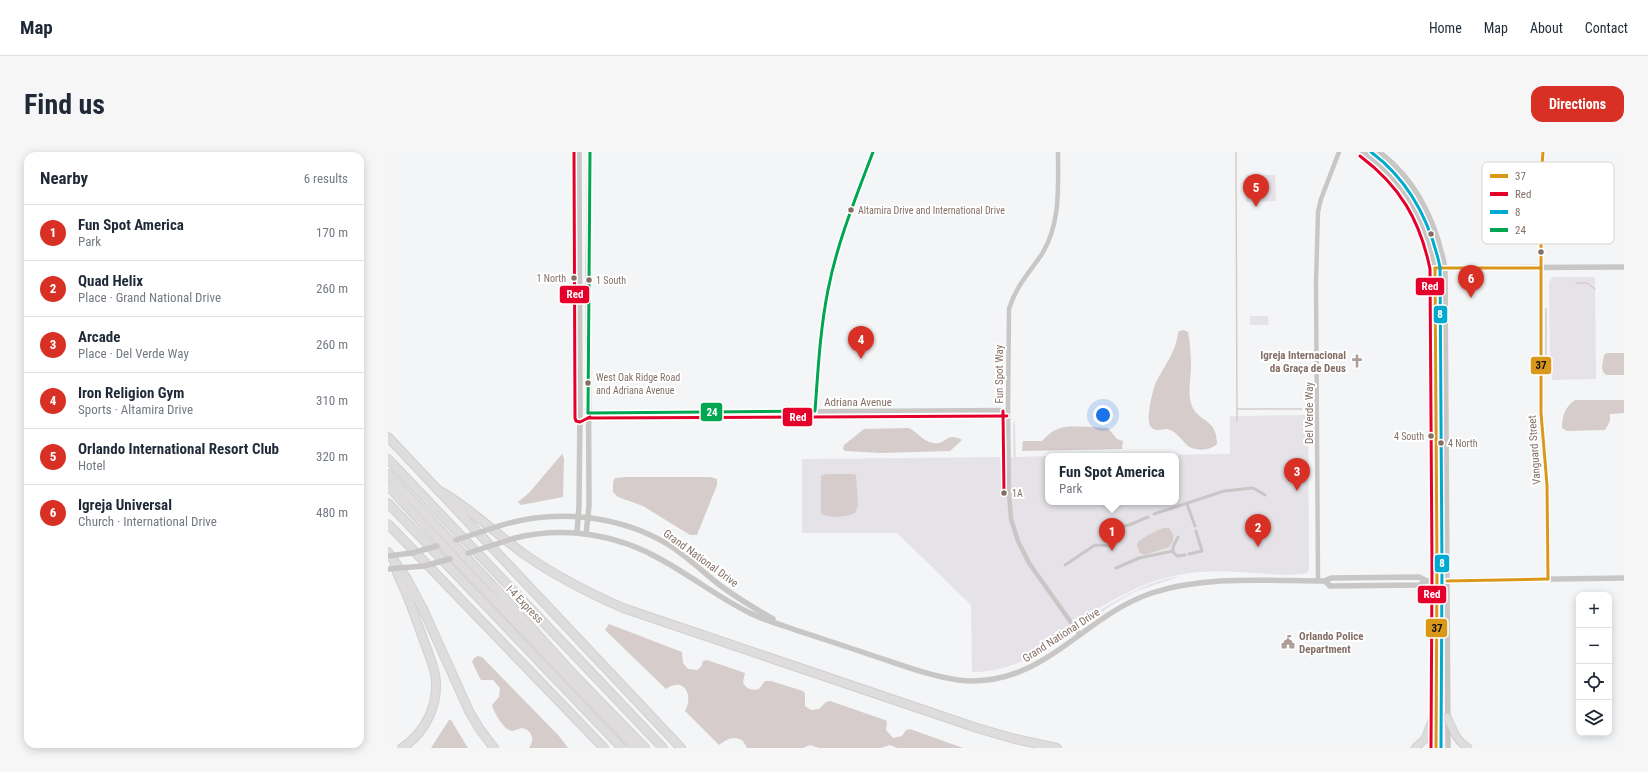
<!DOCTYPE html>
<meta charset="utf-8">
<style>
body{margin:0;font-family:"Roboto Condensed",sans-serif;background:#f6f6f7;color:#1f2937}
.controls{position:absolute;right:12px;bottom:12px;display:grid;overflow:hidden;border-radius:8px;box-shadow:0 2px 10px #0003}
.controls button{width:36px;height:36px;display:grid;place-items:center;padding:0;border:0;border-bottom:1px solid #e0e1e3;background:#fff;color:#1f2937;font:20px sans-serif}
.you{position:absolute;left:715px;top:263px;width:14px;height:14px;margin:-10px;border:3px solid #fff;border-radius:50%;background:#1a73e8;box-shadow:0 0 0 6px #1a73e833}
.badge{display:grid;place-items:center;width:26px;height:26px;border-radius:50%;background:#d93025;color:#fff;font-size:13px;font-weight:700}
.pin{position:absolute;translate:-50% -33px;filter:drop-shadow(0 1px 2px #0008)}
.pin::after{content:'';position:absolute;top:21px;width:14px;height:12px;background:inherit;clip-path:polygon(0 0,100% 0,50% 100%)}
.popup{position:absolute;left:657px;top:301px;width:134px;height:52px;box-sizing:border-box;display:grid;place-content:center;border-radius:8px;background:#fff;filter:drop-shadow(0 1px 3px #0005);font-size:13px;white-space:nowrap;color:#747a83}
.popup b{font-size:15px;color:#1f2937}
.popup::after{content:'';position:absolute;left:50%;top:100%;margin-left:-8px;border:8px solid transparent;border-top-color:#fff}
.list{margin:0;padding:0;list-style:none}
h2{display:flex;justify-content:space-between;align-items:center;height:52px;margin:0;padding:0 16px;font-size:17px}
h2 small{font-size:13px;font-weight:400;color:#747a83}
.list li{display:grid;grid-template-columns:26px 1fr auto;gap:12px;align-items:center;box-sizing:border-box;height:56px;padding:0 16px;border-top:1px solid #e0e1e3}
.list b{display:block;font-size:15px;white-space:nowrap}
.list p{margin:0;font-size:13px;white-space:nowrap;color:#747a83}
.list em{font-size:13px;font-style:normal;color:#747a83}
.icon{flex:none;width:22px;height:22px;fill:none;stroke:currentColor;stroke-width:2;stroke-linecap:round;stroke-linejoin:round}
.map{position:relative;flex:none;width:1236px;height:596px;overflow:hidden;border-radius:12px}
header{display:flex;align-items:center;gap:24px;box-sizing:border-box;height:56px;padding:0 20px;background:#fff;border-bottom:1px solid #e0e1e3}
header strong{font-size:19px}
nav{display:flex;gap:22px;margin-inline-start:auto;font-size:14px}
.intro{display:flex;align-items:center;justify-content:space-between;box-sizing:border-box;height:96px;padding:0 24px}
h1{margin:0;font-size:28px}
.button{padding:10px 18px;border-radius:12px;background:#d93025;color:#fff;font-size:14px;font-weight:700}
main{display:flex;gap:24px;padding:0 24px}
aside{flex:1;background:#fff;border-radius:12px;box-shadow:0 2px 10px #0003}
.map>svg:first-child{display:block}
</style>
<header>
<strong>Map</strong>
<nav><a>Home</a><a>Map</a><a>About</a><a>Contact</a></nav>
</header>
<div class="intro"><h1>Find us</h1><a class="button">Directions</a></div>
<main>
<aside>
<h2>Nearby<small>6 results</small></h2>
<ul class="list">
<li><span class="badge">1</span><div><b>Fun Spot America</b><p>Park</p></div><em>170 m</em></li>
<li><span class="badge">2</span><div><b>Quad Helix</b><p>Place · Grand National Drive</p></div><em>260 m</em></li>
<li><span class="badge">3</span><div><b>Arcade</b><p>Place · Del Verde Way</p></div><em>260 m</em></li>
<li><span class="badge">4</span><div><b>Iron Religion Gym</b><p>Sports · Altamira Drive</p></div><em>310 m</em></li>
<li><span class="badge">5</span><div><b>Orlando International Resort Club</b><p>Hotel</p></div><em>320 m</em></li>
<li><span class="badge">6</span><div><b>Igreja Universal</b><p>Church · International Drive</p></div><em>480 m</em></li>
</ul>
</aside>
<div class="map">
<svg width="1236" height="596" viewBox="0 0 1236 596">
<rect width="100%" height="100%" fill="#f4f5f6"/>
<g fill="#e5e3e8">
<polygon points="858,23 887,23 888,49 858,50"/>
<polygon points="1164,125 1207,125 1208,227 1164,228 1164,213 1162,213 1162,211 1161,131"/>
<polygon points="862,164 880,164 881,173 862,173"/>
<path d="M920,263l1,154 -2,4c-19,4 -48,0 -67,-1 -35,-2 -65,0 -98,14 -18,8 -46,22 -61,34 -5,4 -11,11 -17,16 -27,21 -58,36 -92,36l-1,-67 -74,-72h-95v-74l211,-2v-33l2,-4 1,37 32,-1v46h128v-46h-88l142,-2v-38z"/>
<path d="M793,424l-47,16 -22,13 -27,18 -4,-1c31,-19 63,-41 100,-46z"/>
</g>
<g fill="#d5cccb">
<path d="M796,178l4,2c2,11 3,23 3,34 0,13 -4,28 1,40 7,17 25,12 25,38 -7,7 -24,8 -31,0 -5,-5 -12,-14 -19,-15 -6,0 -10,3 -15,-1 -8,-6 1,-38 4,-46 6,-12 15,-24 19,-36 2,-5 2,-10 4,-15z"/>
<polygon points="1219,201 1236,201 1236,223 1218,223 1215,220 1214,215 1216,203"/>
<path d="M1187,248h49v18v-5l-14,1v7l-5,9 -38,1 -5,-3c0,-12 3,-21 13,-28z"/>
<path d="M704,275l16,1 9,11 6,2 -1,8 -100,2 1,-10h19c17,-18 27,-14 50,-14z"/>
<path d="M521,276c8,4 14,13 24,15 14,3 12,-12 29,-3l-12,11 -69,2 -36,-2 -2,-2 1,-4 20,-16z"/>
<polygon points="174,302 176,306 175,345 133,353 130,350 141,341"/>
<path d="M438,322h27l3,1 2,31 -3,7c-8,4 -27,6 -34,0v-37z"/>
<polygon points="238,325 322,325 329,327 329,333 309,383 302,383 255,354 230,345 225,340 225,330 227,326"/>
<polygon points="775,376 781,376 785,382 785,389 781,395 757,403 752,401 749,394 750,390 760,383"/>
<path d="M221,472l73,28 1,11 5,6 9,1 4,-3 2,-6 4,-1 38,13 -2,9c3,7 8,9 16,7l6,-8h6l32,10 2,3v12l6,4 8,-1 7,-7 4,-1 55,19 2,1 -1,9 7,8 9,-2 4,-6 4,-1 53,19h-66l-7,-3 -9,3h-62l-9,-3 -7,3h-56l-4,-7c-9,-6 -16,-2 -24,4l-34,-34c9,-16 -1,-35 -19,-22l-61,-59z"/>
<path d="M90,504l4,1 77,79 9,12h-39c6,-9 3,-18 -7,-20l-10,3c-8,-1 -18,-18 -20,-26l7,-8 1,-9 -7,-8h-12l-9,-18 2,-4z"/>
<polygon points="61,568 63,568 80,596 43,596"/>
</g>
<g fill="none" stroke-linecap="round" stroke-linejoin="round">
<g stroke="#d5cccb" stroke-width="1.5">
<polyline points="848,0 849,269"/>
<polyline points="1188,131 1199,131 1207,137"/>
<polyline points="1158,157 1158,212"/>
<polyline points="850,257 914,257"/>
</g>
<g stroke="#d1d1d1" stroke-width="9">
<g id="primary">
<path d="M1059,565c6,12 9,24 21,31"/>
<polyline points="1027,596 1037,587 1047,561"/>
</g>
</g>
<g stroke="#d1d0d1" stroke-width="10">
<g id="motorway">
<polyline points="0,285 293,596"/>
<polyline points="0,307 275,596"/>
<polyline points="0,322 120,450 188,525 257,596"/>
<polyline points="0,334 72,412 248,596"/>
<path d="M50,338c31,17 57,43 86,64 31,22 65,39 99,54l354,120 38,11 42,9"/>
<polyline points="0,351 234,596"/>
<polyline points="0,372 216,596"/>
<polyline points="0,400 19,427 35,457 81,559 91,576 106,596"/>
<path d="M7,413c2,10 7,18 11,28 6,14 11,29 16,43 5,13 10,25 13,38 5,29 -9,58 -33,74"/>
</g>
</g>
<g stroke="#c9c7c6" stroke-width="3">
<polyline points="799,352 807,374"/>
<polyline points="766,362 836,339 865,336 877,343"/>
<polyline points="790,385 785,395 785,400 789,404 797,403"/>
<polyline points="801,402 814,399 808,379"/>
<polyline points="677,413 707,393 726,394 730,375 741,373 760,365"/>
<polyline points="728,416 751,406 785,399"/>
</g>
<g stroke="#c9c7c6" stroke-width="4.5">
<path d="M670,0c0,34 3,71 -16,102 -13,19 -26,32 -33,55l-1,102 1,82 2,26 7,22 11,22 51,72"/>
<path d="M427,259c4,-46 6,-93 17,-138 10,-42 26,-81 41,-121"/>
<polyline points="200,261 612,258 620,259"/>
<polyline points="930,429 928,131 930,60 933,47 951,0"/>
</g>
<g stroke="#c9c7c6" stroke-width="5.5">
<path d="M975,0c40,27 64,68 72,116l2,300 -1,180"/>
<path d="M991,0c38,28 57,71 66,116l3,480"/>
<polyline points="1155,0 1153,26 1153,261 1159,333 1160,427"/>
<polyline points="1047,116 1236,115"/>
<path d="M111,374c55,-18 121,-11 170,19 17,11 32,25 48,38 18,14 37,25 56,36"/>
<polyline points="189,381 191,354 192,257 191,0"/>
<polyline points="198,382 201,354 200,120 202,0"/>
<path d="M127,386c50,-12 102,-4 147,22 29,16 56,37 86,52 11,6 24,10 36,14 29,10 58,19 87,29 28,9 58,21 87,25 84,10 124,-64 194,-87 54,-18 117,-12 173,-12l6,-3 88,-1 8,4h10l187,-3"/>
<polyline points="937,429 942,434 1031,433 1039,429"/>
</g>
<use href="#primary" stroke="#dedcdc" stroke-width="7"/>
<use href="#motorway" stroke="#dedcdc" stroke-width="8"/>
<g stroke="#c9c7c6" stroke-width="5.5">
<polyline points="68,388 111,374"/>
<polyline points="80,401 127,386"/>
<polyline points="0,404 24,401 49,394"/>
<polyline points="0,417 36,414 62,407"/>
</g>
<g stroke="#fff" stroke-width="6">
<g id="bus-1">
<polyline points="1155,0 1153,26 1153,261 1159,333 1160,427"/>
<polyline points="1047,116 1049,416 1048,596"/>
<polyline points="1047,116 1153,116"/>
<polyline points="1059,429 1160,427"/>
</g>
</g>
<g stroke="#fff" stroke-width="6">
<g id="bus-2">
<polyline points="186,0 187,266 188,269 192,270 202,265"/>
<path d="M972,4c40,30 60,64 70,113l2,299 -1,180"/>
<polyline points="615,259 616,341"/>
<polyline points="200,266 619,264"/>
</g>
</g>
<g stroke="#fff" stroke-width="6">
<path id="bus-3" d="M983,0c39,29 59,69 69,115l2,301 -1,180"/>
</g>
<g stroke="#fff" stroke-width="6">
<g id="bus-4">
<path d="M200,261l227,-2c3,-40 5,-81 13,-121 9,-47 28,-93 45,-138"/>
<polyline points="200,261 202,0"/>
</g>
</g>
<use href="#bus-1" stroke="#da981a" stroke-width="3"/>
<use href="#bus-2" stroke="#e4002b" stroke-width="3"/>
<use href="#bus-3" stroke="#00a9ce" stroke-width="3"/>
<use href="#bus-4" stroke="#00a651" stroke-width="3"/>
</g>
<defs>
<g id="church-bare" transform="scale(1.08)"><path d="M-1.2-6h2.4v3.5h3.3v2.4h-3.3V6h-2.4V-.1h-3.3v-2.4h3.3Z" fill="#ab9e98" stroke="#fff" stroke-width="2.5" paint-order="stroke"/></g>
<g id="civic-bare" transform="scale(1.08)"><path d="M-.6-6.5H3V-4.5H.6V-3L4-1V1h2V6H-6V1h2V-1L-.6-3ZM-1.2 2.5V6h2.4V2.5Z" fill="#ab9e98" stroke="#fff" stroke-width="2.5" paint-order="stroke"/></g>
</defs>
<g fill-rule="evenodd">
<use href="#church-bare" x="969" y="209"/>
<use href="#civic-bare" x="900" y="490"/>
</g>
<g fill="#846f66" stroke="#fff" stroke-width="1.5">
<circle cx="463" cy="58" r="3.5"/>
<circle cx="1043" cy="82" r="3.5"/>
<circle cx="1153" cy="100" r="3.5"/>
<circle cx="186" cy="126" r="3.5"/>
<circle cx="201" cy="128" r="3.5"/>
<circle cx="200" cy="231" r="3.5"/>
<circle cx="1043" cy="284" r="3.5"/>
<circle cx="1053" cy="291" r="3.5"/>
<circle cx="616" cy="341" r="3.5"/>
</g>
<g text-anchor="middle" stroke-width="4" stroke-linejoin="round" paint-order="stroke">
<g font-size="10" fill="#846f66" stroke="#fff" text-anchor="start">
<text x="470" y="62">Altamira Drive and International Drive</text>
<text x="178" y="130" text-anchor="end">1 North</text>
<text x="208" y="132">1 South</text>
<text x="208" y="229">West Oak Ridge Road<tspan x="208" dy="13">and Adriana Avenue</tspan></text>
<text x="1036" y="288" text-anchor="end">4 South</text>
<text x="1060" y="295">4 North</text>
<text x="624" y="345">1A</text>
</g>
<g font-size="11" font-weight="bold" fill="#846f66" stroke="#fff" text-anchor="end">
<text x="958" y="207">Igreja Internacional<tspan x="958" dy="13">da Graça de Deus</tspan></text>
<text x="911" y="488" text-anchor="start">Orlando Police<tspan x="911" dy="13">Department</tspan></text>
</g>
<g font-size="11" fill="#846f66" stroke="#fff">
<text transform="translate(611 222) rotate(-90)" y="4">Fun Spot Way</text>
<text x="470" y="254">Adriana Avenue</text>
<text transform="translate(921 261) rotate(-90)" y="4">Del Verde Way</text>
<text transform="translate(1146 298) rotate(-94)" y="4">Vanguard Street</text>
<text transform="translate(313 406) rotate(36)" y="4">Grand National Drive</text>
<text transform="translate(137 452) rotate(46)" y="4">I-4 Express</text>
<text transform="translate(673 483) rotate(-33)" y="4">Grand National Drive</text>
</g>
</g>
<rect x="1094" y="10" width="132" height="82" rx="6" fill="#fff" stroke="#dad4d1" stroke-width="1"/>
<rect x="1102" y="22" width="18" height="4" fill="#da981a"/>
<rect x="1102" y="40" width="18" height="4" fill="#e4002b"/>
<rect x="1102" y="58" width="18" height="4" fill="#00a9ce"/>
<rect x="1102" y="76" width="18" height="4" fill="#00a651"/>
<g font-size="11" fill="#846f66">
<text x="1127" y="28">37</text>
<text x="1127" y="46">Red</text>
<text x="1127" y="64">8</text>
<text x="1127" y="82">24</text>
</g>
<g stroke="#fff" stroke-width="1.5">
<rect x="1027" y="125" width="30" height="19" rx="4" fill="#e4002b"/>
<rect x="171" y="133" width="31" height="19" rx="4" fill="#e4002b"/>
<rect x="1045" y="153" width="15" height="19" rx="4" fill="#00a9ce"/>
<rect x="1142" y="204" width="22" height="19" rx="4" fill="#da981a"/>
<rect x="312" y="250" width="23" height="20" rx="4" fill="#00a651"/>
<rect x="394" y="255" width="31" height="20" rx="4" fill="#e4002b"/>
<rect x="1046" y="402" width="16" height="19" rx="4" fill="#00a9ce"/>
<rect x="1029" y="433" width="30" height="19" rx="4" fill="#e4002b"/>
<rect x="1037" y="466" width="23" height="20" rx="4" fill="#da981a"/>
</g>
<g font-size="11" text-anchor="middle" font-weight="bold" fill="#fff">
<text x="1042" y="138">Red</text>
<text x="187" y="146">Red</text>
<text x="1052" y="166">8</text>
<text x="324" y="264">24</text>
<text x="410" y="269">Red</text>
<text x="1054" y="415">8</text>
<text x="1044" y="446">Red</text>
</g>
<g font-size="11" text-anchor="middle" font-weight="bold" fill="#111">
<text x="1153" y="217">37</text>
<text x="1049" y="480">37</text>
</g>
</svg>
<div class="controls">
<button>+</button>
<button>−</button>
<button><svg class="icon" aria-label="locate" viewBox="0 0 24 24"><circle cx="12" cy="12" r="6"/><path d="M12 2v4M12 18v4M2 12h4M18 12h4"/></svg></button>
<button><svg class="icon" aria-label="layers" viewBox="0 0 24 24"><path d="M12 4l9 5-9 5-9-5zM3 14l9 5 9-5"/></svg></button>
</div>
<div class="you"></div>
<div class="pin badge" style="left:724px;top:399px">1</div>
<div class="popup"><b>Fun Spot America</b>Park</div>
<div class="pin badge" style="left:870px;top:395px">2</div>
<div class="pin badge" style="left:909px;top:339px">3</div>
<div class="pin badge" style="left:473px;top:207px">4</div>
<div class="pin badge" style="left:868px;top:55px">5</div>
<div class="pin badge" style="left:1083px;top:146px">6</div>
</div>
</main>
